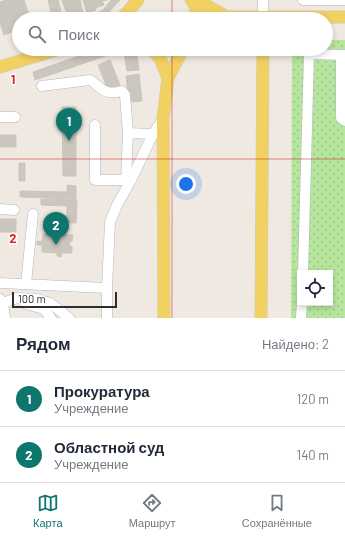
<!DOCTYPE html>
<html lang="ru">
<meta charset="utf-8">
<style>
body{margin:0;font-family:Barlow,sans-serif;background:#f6f6f7;color:#1f2937}
.controls{position:absolute;right:12px;bottom:12px;display:grid;overflow:hidden;border-radius:0px;box-shadow:0 2px 6px #0003}
.controls button{width:36px;height:36px;display:grid;place-items:center;padding:0;border:0;border-bottom:1px solid #e0e1e3;background:#fff;color:#1f2937;font:20px sans-serif}
.scale{position:absolute;left:12px;bottom:10px;width:105px;box-sizing:border-box;padding-left:4px;border:2px solid #2e2e2e;border-top:0;font-size:11px;line-height:14px;white-space:nowrap;color:#2e2e2e;-webkit-text-stroke:3px #fff;paint-order:stroke}
.you{position:absolute;left:186px;top:184px;width:14px;height:14px;margin:-10px;border:3px solid #fff;border-radius:50%;background:#1a73e8;box-shadow:0 0 0 6px #1a73e833}
.badge{display:grid;place-items:center;width:26px;height:26px;border-radius:50%;background:#0f766e;color:#fff;font-size:13px;font-weight:700}
.pin{position:absolute;translate:-50% -33px;filter:drop-shadow(0 1px 2px #0008)}
.pin::after{content:'';position:absolute;top:21px;width:14px;height:12px;background:inherit;clip-path:polygon(0 0,100% 0,50% 100%)}
.list{margin:0;padding:0;list-style:none}
h2{display:flex;justify-content:space-between;align-items:center;height:52px;margin:0;padding:0 16px;font-size:17px}
h2 small{font-size:13px;font-weight:400;color:#747a83}
.list li{display:grid;grid-template-columns:26px 1fr auto;gap:12px;align-items:center;box-sizing:border-box;height:56px;padding:0 16px;border-top:1px solid #e0e1e3}
.list b{display:block;font-size:15px;white-space:nowrap}
.list p{margin:0;font-size:13px;white-space:nowrap;color:#747a83}
.list em{font-size:13px;font-style:normal;color:#747a83}
.icon{flex:none;width:22px;height:22px;fill:none;stroke:currentColor;stroke-width:2;stroke-linecap:round;stroke-linejoin:round}
.map{position:relative;flex:none;width:345px;height:318px;overflow:hidden}
.search{position:absolute;background:#fff;box-shadow:0 2px 6px #0003;left:12px;right:12px;top:12px;height:44px;display:flex;align-items:center;gap:10px;box-sizing:border-box;padding:0 14px;border-radius:22px;color:#747a83;font-size:15px}
.sheet{height:164px;background:#fff}
nav{display:flex;justify-content:space-around;align-items:center;box-sizing:border-box;height:56px;border-top:1px solid #e0e1e3;background:#fff;font-size:11px;color:#747a83}
nav a{display:grid;justify-items:center;gap:2px}
nav .on{color:#0f766e}
.map>svg:first-child{display:block}
</style>
<div class="map">
<svg width="345" height="318" viewBox="0 0 345 318">
<defs>
<pattern id="garden-dots" width="8" height="8" patternUnits="userSpaceOnUse"><rect width="8" height="8" fill="#b6e59e"/><path d="M2 2h.1M6 6h.1" fill="none" stroke="#9dc588" stroke-width="1.8" stroke-linecap="round"/></pattern>
</defs>
<rect width="100%" height="100%" fill="#efe9e1"/>
<path fill="url(#garden-dots)" fill-rule="evenodd" d="M326,40h19v278h-54l1,-269h34zM300,273h30v30h-30z"/>
<g fill="#cbc7bf" stroke="#cbc5ba">
<polygon points="6,0 24,0 30,19 19,19 19,29 4,35 0,23 0,2"/>
<polygon points="48,0 58,0 63,19 53,19"/>
<polygon points="62,0 80,0 83,13 68,18"/>
<polygon points="83,0 107,0 102,1 104,5 95,8 96,10 87,13"/>
<polygon points="111,0 120,0 107,14 100,19 87,19 103,10"/>
<polygon points="99,49 109,49 111,54 35,80 33,72"/>
<polygon points="131,52 131,56 137,55 139,70 127,71 124,53"/>
<polygon points="110,60 120,85 108,90 98,65"/>
<polygon points="139,74 142,101 129,102 126,76"/>
<polygon points="62,107 76,107 76,176 63,176"/>
<rect x="0" y="135" width="16" height="12"/>
<rect x="19" y="163" width="6" height="18"/>
<polygon points="67,185 76,186 76,199 20,197 20,191 67,192"/>
<polygon points="41,199 77,200 76,223 50,222 51,215 67,216 67,206 41,205"/>
<rect x="0" y="219" width="16" height="13"/>
<polygon points="43,234 73,235 72,241 70,241 69,246 72,246 72,253 62,253 61,257 57,256 57,253 42,252 42,245 37,245 37,241 42,242"/>
</g>
<g fill="none" stroke-linecap="round" stroke-linejoin="round">
<g stroke="#b4b7c1" stroke-width="11">
<g id="minor">
<polyline points="303,0 345,0"/>
<polyline points="263,17 263,0"/>
<polyline points="341,55 341,118 345,121"/>
<path d="M42,86l48,-6c6,3 11,11 18,12 4,1 10,0 14,-1l3,4 3,38 25,1"/>
<polyline points="0,117 15,117"/>
<polyline points="95,125 95,180 131,180"/>
<polyline points="126,181 128,133"/>
<polyline points="0,209 14,210"/>
<polyline points="303,273 309,54 345,55"/>
<polyline points="0,283 107,288"/>
<polyline points="26,284 33,214"/>
<polyline points="0,299 3,303 5,318"/>
<polyline points="3,303 17,298 37,299 50,303 69,318"/>
<polyline points="26,304 44,309 51,318"/>
<polyline points="301,317 302,303"/>
<polyline points="107,318 107,288 110,222 117,205 131,180 153,134 163,119"/>
</g>
</g>
<g stroke="#c9c9c9" stroke-width="13">
<g id="major">
<path d="M191,0c5,5 6,12 6,19"/>
<polyline points="197,0 227,17 345,17"/>
<polyline points="121,19 138,0"/>
<polyline points="151,49 160,58 168,78"/>
<path d="M157,49c5,2 11,2 16,0"/>
<polyline points="0,67 59,49"/>
<polyline points="164,318 163,119 168,78 183,49"/>
<polyline points="261,318 263,49"/>
</g>
</g>
<use href="#minor" stroke="#fff" stroke-width="10"/>
<use href="#major" stroke="#f2d163" stroke-width="12"/>
</g>
<path fill="none" stroke="#d62828" stroke-width="1" stroke-opacity="0.55" d="M172,0v19M172,49v269M0,159h345"/>
<g font-size="13" text-anchor="middle" font-weight="bold" fill="#d62828" stroke="#fff" stroke-width="3" stroke-linejoin="round" paint-order="stroke">
<text x="13" y="84">1</text>
<text x="13" y="243">2</text>
</g>
</svg>
<div class="controls">
<button><svg class="icon" aria-label="locate" viewBox="0 0 24 24"><circle cx="12" cy="12" r="6"/><path d="M12 2v4M12 18v4M2 12h4M18 12h4"/></svg></button>
</div>
<div class="scale">100 m</div>
<div class="you"></div>
<div class="pin badge" style="left:69px;top:141px">1</div>
<div class="pin badge" style="left:56px;top:245px">2</div>
<div class="search"><svg class="icon" aria-label="search" viewBox="0 0 24 24"><circle cx="10" cy="10" r="6"/><path d="M15 15l6 6"/></svg>Поиск</div>
</div>
<section class="sheet">
<h2>Рядом<small>Найдено: 2</small></h2>
<ul class="list">
<li><span class="badge">1</span><div><b>Прокуратура</b><p>Учреждение</p></div><em>120 m</em></li>
<li><span class="badge">2</span><div><b>Областной суд</b><p>Учреждение</p></div><em>140 m</em></li>
</ul>
</section>
<nav>
<a class="on"><svg class="icon" aria-label="map" viewBox="0 0 24 24"><path d="M3 6l6-2 6 2 6-2v14l-6 2-6-2-6 2zM9 4v14M15 6v14"/></svg>Карта</a>
<a><svg class="icon" aria-label="directions" viewBox="0 0 24 24"><path d="M12 3l9 9-9 9-9-9zM9 14v-3h6M13 9l2 2-2 2"/></svg>Маршрут</a>
<a><svg class="icon" aria-label="saved" viewBox="0 0 24 24"><path d="M7 4h10v16l-5-4-5 4z"/></svg>Сохранённые</a>
</nav>
